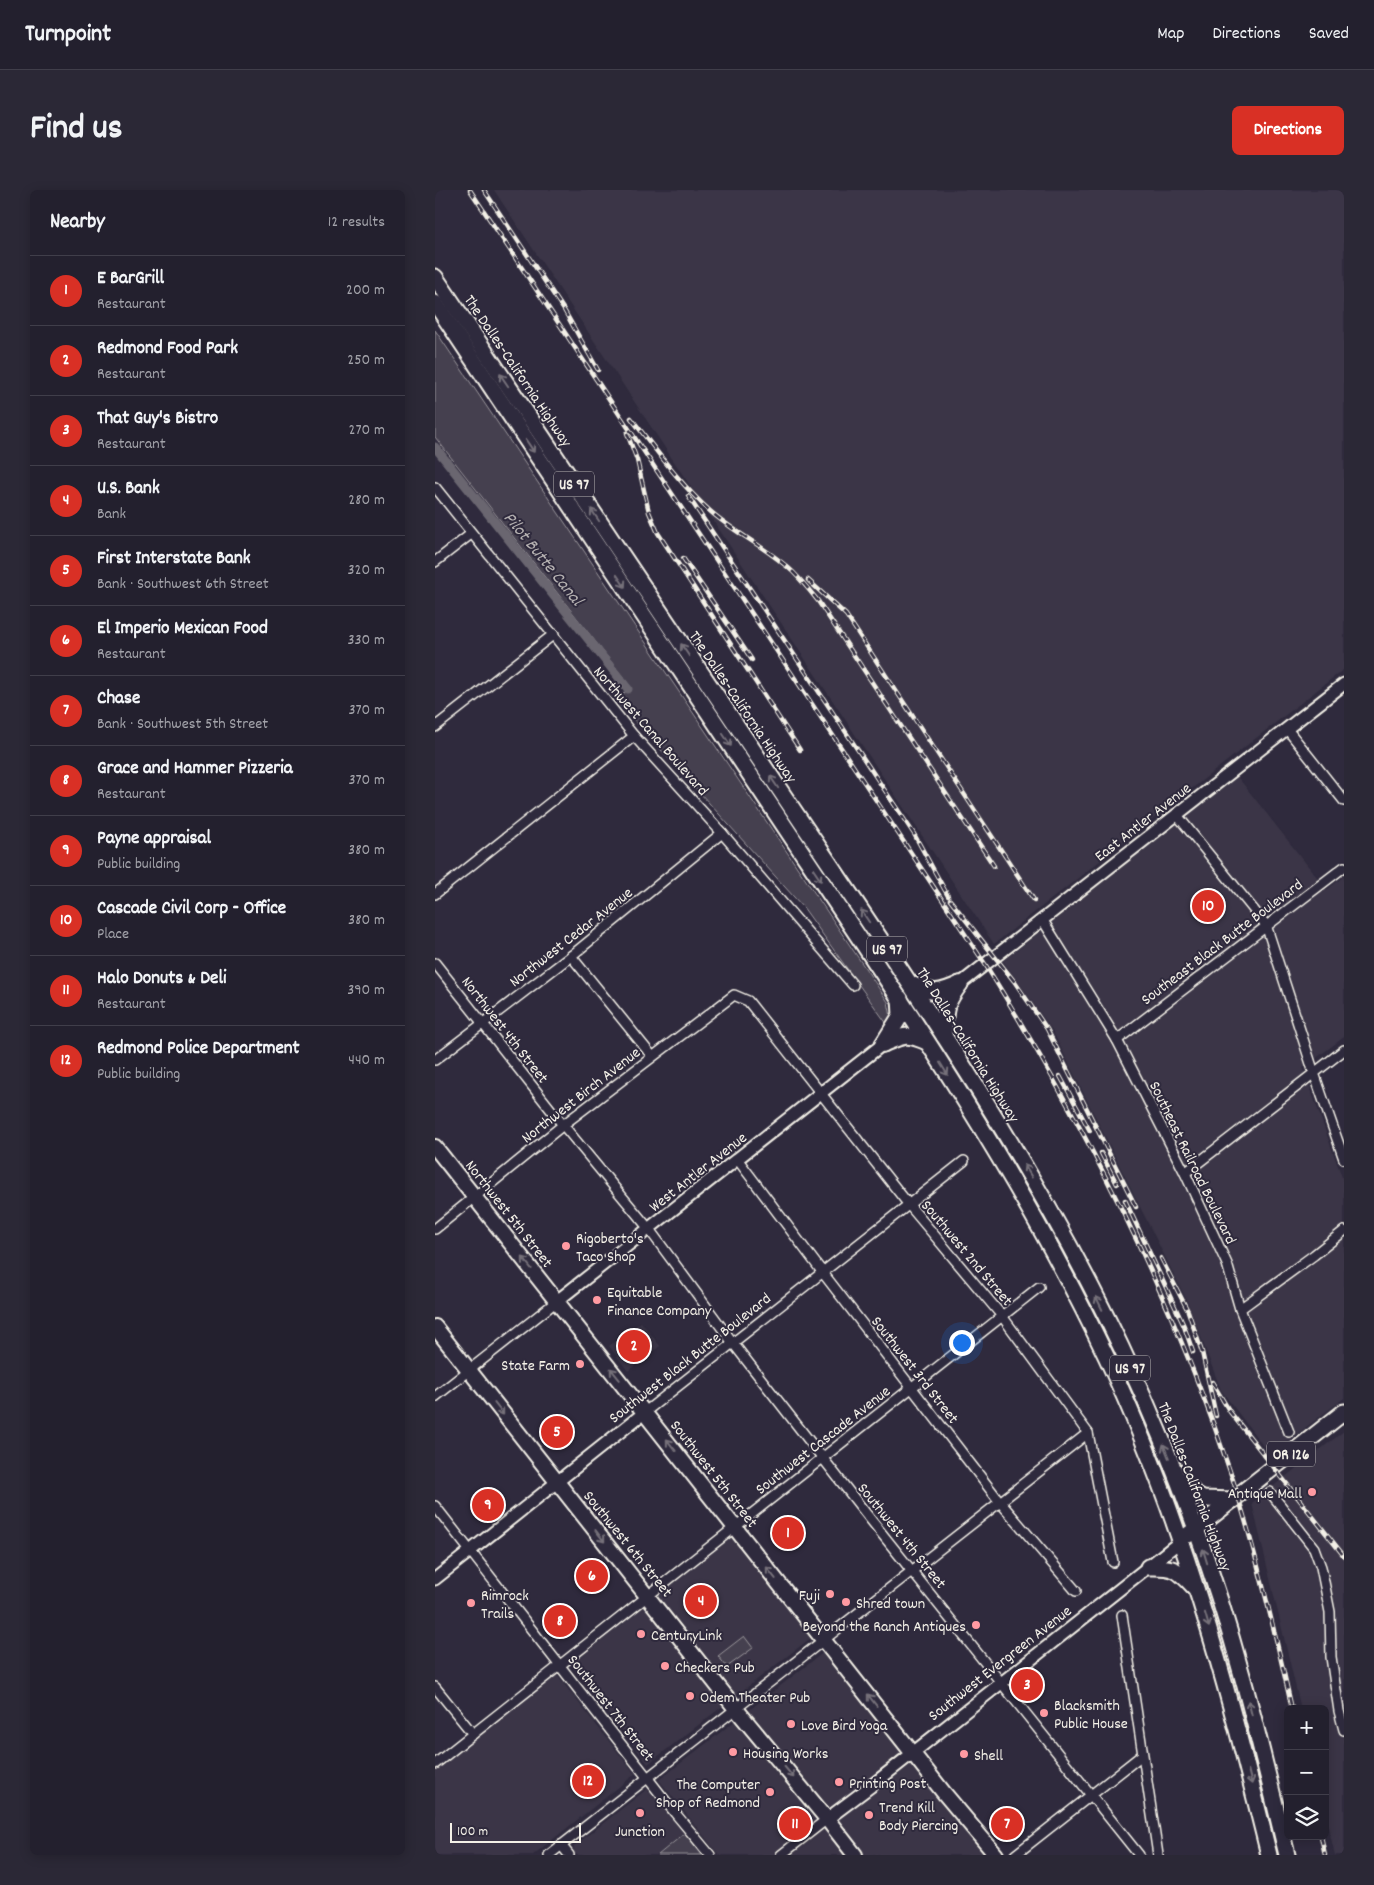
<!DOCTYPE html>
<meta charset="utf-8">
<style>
body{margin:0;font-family:Dekko,sans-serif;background:#2b2836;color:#f1f3f6}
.controls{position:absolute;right:15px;bottom:15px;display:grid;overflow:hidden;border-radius:8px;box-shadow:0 2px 12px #0003}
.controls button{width:45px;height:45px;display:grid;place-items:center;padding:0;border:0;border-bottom:1px solid #403e4a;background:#23202e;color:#f1f3f6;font:25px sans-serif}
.scale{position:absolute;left:15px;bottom:12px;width:131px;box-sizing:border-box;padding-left:5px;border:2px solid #f4f1e8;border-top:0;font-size:14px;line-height:18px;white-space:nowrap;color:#f4f1e8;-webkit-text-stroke:4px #2f2a3d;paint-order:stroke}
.you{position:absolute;left:526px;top:1152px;width:18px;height:18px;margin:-12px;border:4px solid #fff;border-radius:50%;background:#1a73e8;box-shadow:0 0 0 8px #1a73e833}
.badge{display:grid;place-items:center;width:32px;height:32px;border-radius:50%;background:#d93025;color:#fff;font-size:16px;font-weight:700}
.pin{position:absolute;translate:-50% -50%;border:2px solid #fff;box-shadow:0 1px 5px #0006}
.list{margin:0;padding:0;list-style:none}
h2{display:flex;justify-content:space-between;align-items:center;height:65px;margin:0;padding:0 20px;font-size:21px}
h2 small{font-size:16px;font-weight:400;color:#a3a3aa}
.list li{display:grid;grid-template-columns:32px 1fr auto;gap:15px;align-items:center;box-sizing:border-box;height:70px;padding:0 20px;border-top:1px solid #403e4a}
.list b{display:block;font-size:19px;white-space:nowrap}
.list p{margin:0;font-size:16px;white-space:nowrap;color:#a3a3aa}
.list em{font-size:16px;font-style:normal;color:#a3a3aa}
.icon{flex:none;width:28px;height:28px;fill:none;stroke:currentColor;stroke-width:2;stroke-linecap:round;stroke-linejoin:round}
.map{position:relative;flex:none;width:909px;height:1665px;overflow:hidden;border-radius:8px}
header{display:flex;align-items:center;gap:30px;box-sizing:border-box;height:70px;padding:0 25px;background:#23202e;border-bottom:1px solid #403e4a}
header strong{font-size:24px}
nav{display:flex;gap:28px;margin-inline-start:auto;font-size:18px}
.intro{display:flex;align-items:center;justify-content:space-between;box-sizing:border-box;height:120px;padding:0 30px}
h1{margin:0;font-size:35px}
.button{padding:12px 22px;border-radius:8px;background:#d93025;color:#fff;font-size:18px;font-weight:700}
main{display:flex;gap:30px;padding:0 30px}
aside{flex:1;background:#23202e;border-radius:8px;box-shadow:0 2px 12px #0003}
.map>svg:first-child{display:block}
</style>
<header>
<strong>Turnpoint</strong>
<nav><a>Map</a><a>Directions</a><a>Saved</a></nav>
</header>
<div class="intro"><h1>Find us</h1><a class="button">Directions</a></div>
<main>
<aside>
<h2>Nearby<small>12 results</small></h2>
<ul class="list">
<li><span class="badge">1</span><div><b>E BarGrill</b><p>Restaurant</p></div><em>200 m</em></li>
<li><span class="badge">2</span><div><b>Redmond Food Park</b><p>Restaurant</p></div><em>250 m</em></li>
<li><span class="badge">3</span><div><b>That Guy's Bistro</b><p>Restaurant</p></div><em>270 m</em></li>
<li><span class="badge">4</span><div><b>U.S. Bank</b><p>Bank</p></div><em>280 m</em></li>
<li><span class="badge">5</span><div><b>First Interstate Bank</b><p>Bank · Southwest 6th Street</p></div><em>320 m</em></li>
<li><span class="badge">6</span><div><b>El Imperio Mexican Food</b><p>Restaurant</p></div><em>330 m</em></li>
<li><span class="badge">7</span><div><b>Chase</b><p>Bank · Southwest 5th Street</p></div><em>370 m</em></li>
<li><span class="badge">8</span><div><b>Grace and Hammer Pizzeria</b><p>Restaurant</p></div><em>370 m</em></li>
<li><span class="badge">9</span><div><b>Payne appraisal</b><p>Public building</p></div><em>380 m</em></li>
<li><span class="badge">10</span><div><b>Cascade Civil Corp - Office</b><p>Place</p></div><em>380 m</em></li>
<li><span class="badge">11</span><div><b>Halo Donuts &amp; Deli</b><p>Restaurant</p></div><em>390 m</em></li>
<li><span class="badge">12</span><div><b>Redmond Police Department</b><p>Public building</p></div><em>440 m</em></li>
</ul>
</aside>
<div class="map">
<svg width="909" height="1665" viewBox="0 0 909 1665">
<rect width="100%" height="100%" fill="#2f2a3d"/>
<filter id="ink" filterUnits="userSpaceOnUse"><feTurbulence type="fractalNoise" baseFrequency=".02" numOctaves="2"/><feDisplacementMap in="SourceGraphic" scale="10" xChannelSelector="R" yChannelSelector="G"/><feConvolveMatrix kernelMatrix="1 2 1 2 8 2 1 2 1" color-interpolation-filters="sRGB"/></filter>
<g filter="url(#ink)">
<g fill="#3b3647">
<polygon points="59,0 909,0 909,479 559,754"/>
<polygon points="801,585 892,700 909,686 909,847 868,878 909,993 909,1208 835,1265 786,1200 752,1111 617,840 568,771"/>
<polygon points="206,1132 225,1156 193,1181 174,1156"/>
<polygon points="909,1241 909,1665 900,1665 890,1623 890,1519 866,1519 817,1313"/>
<polygon points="297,1347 377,1447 213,1574 136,1475"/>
<polygon points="389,1462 550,1665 284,1665 224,1590"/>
<polygon points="121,1484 200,1584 98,1665 0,1665 0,1580"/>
<polygon points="212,1599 250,1643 223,1665 142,1665 139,1663 139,1656"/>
</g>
<g fill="#454050" stroke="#9c989c">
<polygon points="0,140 453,812 456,827 452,834 368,717 181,510 196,497 0,247"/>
<polygon points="309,1446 318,1458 292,1477 283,1466"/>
<polygon points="250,1643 267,1665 223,1665"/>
</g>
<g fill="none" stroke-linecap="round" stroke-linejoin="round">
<polyline stroke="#6a6670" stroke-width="9" points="0,257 193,499"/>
<g stroke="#f4f1e8" stroke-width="12">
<g id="street">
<polyline points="0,297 199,546 287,643 418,795"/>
<polyline points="0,372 36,344"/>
<polyline points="0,537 119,444"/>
<polyline points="852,539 909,611"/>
<polyline points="742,625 831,735 879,883 909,969"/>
<polyline points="0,704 199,546"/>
<polyline points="607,729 682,850 750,983 792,1074 805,1119 854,1242"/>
<polyline points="136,766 217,866"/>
<polyline points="0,773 128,935 214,1039 298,1153 436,1330 704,1665"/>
<polyline points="682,850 909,677"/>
<polyline points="0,870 136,766 287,643"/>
<polyline points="303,970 388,1083 565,1312 641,1401"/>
<polyline points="750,983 909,860"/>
<polyline points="0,1039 128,935 299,805 313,811 474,1015 567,1126 653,1243 678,1372"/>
<polyline points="805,1119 879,1065 909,1041"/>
<polyline points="0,1207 122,1111"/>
<polyline points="210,1222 529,971"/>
<polyline points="835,1302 879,1358 886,1377 895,1422 896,1467 904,1521 909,1540"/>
<polyline points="0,1316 240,1623 275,1665"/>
<polyline points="687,1425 723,1665"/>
<polyline points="0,1497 38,1544"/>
<polyline points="0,1574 604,1097"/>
<polyline points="126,1655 134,1665"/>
<polyline points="114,1665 653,1243"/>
<polyline points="346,1665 392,1629"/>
<polyline points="580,1665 707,1565"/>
</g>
</g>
<g stroke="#f4f1e8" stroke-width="15">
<g id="secondary">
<polyline points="525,794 909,494"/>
<polyline points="122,1111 448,854"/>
<polyline points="0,1389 210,1222"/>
<polyline points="392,1629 436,1596 747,1350"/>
</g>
</g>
<g stroke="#f4f1e8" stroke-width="18">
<g id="primary">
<polyline points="0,957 509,1603 561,1665"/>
<polyline points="0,1137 301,1519 392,1629 420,1665"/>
</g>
</g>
<g stroke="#f4f1e8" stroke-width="19">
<g id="highway">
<path d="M0,87c118,176 236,352 355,528 118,175 240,350 331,542 50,106 91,218 122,332 16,58 30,117 44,176"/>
<path d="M0,113c121,181 241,361 362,542 111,165 223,330 309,511 76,161 121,327 163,499"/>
<path d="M476,794c22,10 27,10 49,0"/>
<path d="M509,846c1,-27 0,-30 16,-52"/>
<polyline points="448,854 466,825 465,808"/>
<path d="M448,854c21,-9 23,-11 44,-2"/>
<polyline points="745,1289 762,1306 768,1309 798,1310"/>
<polyline points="753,1345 909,1222"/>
<path d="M713,1377c28,-1 30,3 48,22"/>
</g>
</g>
<use href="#street" stroke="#2f2a3d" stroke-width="9"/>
<use href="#secondary" stroke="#2f2a3d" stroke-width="11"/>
<use href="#primary" stroke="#2f2a3d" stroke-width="14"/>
<use href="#highway" stroke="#2f2a3d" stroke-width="15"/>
<g stroke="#f4f1e8" stroke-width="4.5">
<g id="rail">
<path d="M35,0l515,774c101,162 188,335 248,516 24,75 42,152 59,229"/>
<polyline points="49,0 129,120 163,180"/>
<path d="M196,228c25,32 49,66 79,93 26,23 58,37 83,61 9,9 17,19 25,29l176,265"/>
<polyline points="192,243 202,270 214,322 223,343 365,560"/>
<polyline points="253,306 479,644 513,706"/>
<polyline points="248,368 317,470"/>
<polyline points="373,390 411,425 599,710"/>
<polyline points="515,710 579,791 612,839 701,1017"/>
<polyline points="625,886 655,941"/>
<polyline points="666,963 682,994"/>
<polyline points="690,1010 749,1136 758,1162"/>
<polyline points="726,1068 753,1121 767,1162 781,1226"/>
<polyline points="777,1192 795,1222 909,1366"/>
<polyline points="886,1646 890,1665"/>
</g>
</g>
<use href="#rail" stroke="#2f2a3d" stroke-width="2.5" stroke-dasharray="8" stroke-linecap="butt"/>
</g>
<defs><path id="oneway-shaft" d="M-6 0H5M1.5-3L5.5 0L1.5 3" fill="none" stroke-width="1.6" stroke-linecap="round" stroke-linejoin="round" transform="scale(1.25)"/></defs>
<g stroke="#747079">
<use href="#oneway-shaft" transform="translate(69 190) rotate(-124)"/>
<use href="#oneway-shaft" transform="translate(95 256) rotate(56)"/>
<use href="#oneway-shaft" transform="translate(160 325) rotate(-124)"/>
<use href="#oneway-shaft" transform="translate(186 391) rotate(56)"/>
<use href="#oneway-shaft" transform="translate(250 460) rotate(-124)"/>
<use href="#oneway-shaft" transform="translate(292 550) rotate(56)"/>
<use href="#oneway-shaft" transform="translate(339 592) rotate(-124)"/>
<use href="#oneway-shaft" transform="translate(382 685) rotate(56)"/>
<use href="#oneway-shaft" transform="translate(430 726) rotate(-124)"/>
<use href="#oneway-shaft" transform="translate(509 879) rotate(58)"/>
<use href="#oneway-shaft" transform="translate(593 981) rotate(-121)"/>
<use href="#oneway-shaft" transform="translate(92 1073) rotate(-128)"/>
<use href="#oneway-shaft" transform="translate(664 1113) rotate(-116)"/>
<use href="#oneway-shaft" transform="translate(180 1184) rotate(-129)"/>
<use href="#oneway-shaft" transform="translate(64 1219) rotate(52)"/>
<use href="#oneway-shaft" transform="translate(236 1255) rotate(-128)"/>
<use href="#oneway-shaft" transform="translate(731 1261) rotate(-112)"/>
<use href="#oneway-shaft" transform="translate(165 1346) rotate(52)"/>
<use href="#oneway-shaft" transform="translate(770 1366) rotate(-107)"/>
<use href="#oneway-shaft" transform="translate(336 1383) rotate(-128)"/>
<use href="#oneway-shaft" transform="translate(772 1430) rotate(74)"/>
<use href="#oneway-shaft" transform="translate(437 1510) rotate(-128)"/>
<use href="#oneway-shaft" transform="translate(815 1518) rotate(-104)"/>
<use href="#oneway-shaft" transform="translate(354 1582) rotate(50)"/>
<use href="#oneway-shaft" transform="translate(815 1587) rotate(76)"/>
</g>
</g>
<g fill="#ff9aa2" stroke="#2f2a3d" stroke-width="2">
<circle cx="131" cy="1056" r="5"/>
<circle cx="162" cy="1110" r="5"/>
<circle cx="145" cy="1174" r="5"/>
<circle cx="877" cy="1302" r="5"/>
<circle cx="395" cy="1404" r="5"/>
<circle cx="411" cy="1412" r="5"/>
<circle cx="36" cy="1413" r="5"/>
<circle cx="541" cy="1435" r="5"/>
<circle cx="206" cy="1444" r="5"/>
<circle cx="230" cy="1476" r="5"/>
<circle cx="255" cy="1506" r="5"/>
<circle cx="609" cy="1523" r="5"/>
<circle cx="356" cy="1534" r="5"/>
<circle cx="298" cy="1562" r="5"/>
<circle cx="529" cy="1564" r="5"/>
<circle cx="404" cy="1592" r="5"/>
<circle cx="335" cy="1602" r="5"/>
<circle cx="205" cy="1623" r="5"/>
<circle cx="434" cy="1625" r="5"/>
</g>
<g text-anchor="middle" stroke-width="4" stroke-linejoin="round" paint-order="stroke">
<g fill="#2f2a3d" stroke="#b9b5b5" stroke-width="1">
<rect x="119" y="281.5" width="40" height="25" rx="4"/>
<rect x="432" y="746.5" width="40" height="25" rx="4"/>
<rect x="675" y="1165.5" width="40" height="25" rx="4"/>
<rect x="832" y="1251.5" width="48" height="25" rx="4"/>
</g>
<g font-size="15" font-weight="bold" fill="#f4f1e8">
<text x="139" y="299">US 97</text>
<text x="452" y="764">US 97</text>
<text x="695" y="1183">US 97</text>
<text x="856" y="1269">OR 126</text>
</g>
<g font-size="16" fill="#f4f1e8" stroke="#2f2a3d">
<text transform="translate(84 180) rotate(56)" y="6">The Dalles-California Highway</text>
<text transform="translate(309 516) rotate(56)" y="6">The Dalles-California Highway</text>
<text transform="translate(217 540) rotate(49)" y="6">Northwest Canal Boulevard</text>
<text transform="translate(707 631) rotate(-38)" y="6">East Antler Avenue</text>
<text transform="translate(135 746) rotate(-38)" y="6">Northwest Cedar Avenue</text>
<text transform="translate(786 751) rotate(-37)" y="6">Southeast Black Butte Boulevard</text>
<text transform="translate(71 839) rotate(52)" y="6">Northwest 4th Street</text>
<text transform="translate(534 854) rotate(58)" y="6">The Dalles-California Highway</text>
<text transform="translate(145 904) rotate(-38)" y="6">Northwest Birch Avenue</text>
<text transform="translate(759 972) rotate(64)" y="6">Southeast Railroad Boulevard</text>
<text transform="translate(262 981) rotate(-38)" y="6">West Antler Avenue</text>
<text transform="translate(75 1023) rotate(52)" y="6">Northwest 5th Street</text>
<text transform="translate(533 1062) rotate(50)" y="6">Southwest 2nd Street</text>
<text transform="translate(254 1167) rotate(-38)" y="6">Southwest Black Butte Boulevard</text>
<text transform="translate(481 1179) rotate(52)" y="6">Southwest 3rd Street</text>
<text transform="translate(387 1249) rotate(-38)" y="6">Southwest Cascade Avenue</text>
<text transform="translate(280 1283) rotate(52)" y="6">Southwest 5th Street</text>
<text transform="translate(761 1296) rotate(69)" y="6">The Dalles-California Highway</text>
<text transform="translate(468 1345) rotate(51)" y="6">Southwest 4th Street</text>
<text transform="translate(194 1353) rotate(51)" y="6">Southwest 6th Street</text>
<text transform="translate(564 1472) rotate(-38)" y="6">Southwest Evergreen Avenue</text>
<text transform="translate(177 1517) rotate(52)" y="6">Southwest 7th Street</text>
</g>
<g font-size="16" fill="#f4f1e8" stroke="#2f2a3d" text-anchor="start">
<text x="141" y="1053">Rigoberto's<tspan x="141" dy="18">Taco Shop</tspan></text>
<text x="172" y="1107">Equitable<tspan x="172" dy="18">Finance Company</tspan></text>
<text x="135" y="1180" text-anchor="end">State Farm</text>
<text x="867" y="1308" text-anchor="end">Antique Mall</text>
<text x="46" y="1410">Rimrock<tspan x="46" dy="18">Trails</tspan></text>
<text x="385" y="1410" text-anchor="end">Fuji</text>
<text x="421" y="1418">Shred town</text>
<text x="531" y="1441" text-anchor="end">Beyond the Ranch Antiques</text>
<text x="216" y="1450">CenturyLink</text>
<text x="240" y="1482">Checkers Pub</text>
<text x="265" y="1512">Odem Theater Pub</text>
<text x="619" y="1520">Blacksmith<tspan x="619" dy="18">Public House</tspan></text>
<text x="366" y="1540">Love Bird Yoga</text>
<text x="308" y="1568">Housing Works</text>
<text x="539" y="1570">Shell</text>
<text x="414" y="1598">Printing Post</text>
<text x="325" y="1599" text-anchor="end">The Computer<tspan x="325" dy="18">Shop of Redmond</tspan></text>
<text x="444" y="1622">Trend Kill<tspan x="444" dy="18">Body Piercing</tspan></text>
<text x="205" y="1646" text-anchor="middle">Junction</text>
</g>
<g font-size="18" font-style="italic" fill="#b6b2b2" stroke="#2f2a3d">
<text transform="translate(109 368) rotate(51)" y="6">Pilot Butte Canal</text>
</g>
</g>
</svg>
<div class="controls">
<button>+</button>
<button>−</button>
<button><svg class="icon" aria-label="layers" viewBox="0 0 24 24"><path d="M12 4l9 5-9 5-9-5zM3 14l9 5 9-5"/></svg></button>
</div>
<div class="scale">100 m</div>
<div class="you"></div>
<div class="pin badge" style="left:353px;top:1343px">1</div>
<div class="pin badge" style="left:199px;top:1156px">2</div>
<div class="pin badge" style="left:592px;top:1495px">3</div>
<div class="pin badge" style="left:266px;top:1411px">4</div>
<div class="pin badge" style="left:122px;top:1242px">5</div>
<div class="pin badge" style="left:157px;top:1386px">6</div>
<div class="pin badge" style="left:572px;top:1634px">7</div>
<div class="pin badge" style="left:125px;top:1431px">8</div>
<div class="pin badge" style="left:53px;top:1315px">9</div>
<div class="pin badge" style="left:773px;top:716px">10</div>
<div class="pin badge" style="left:360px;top:1634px">11</div>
<div class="pin badge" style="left:153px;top:1591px">12</div>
</div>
</main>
